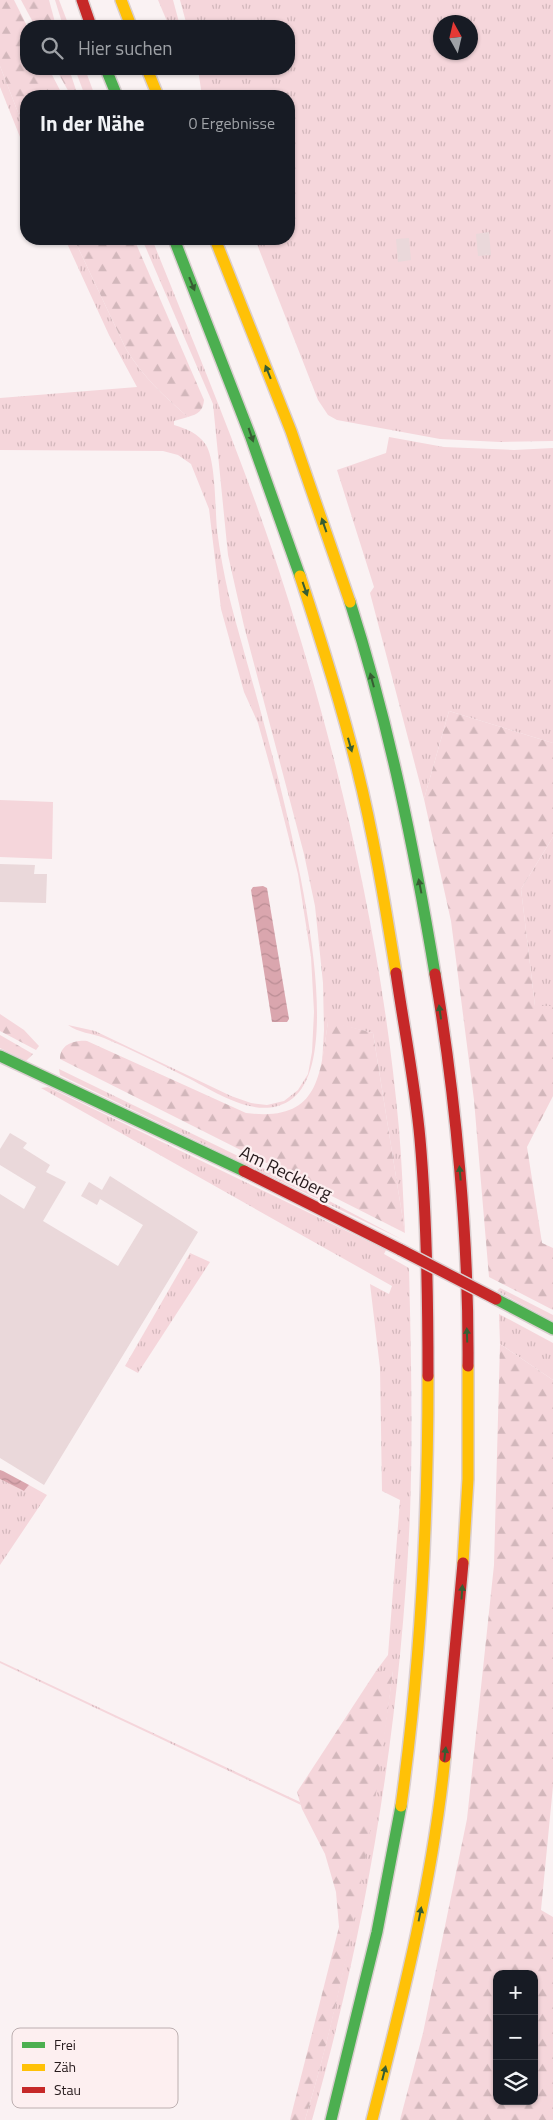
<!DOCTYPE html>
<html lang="de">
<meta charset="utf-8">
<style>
body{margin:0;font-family:"Titillium Web",sans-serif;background:#20242c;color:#f1f3f6}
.controls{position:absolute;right:15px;bottom:15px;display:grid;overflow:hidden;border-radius:10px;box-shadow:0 1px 4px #0004}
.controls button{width:45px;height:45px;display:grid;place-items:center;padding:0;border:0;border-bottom:1px solid #363941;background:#171b24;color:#f1f3f6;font:25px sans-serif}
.compass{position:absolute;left:433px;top:15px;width:45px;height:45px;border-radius:50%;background:#171b24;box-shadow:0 1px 4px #0004;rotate:352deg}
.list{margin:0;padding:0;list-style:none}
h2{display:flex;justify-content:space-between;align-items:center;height:65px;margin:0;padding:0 20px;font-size:21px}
h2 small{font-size:16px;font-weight:400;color:#9ea1a6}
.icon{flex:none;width:28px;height:28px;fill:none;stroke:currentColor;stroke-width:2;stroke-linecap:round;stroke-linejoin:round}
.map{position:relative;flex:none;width:553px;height:2120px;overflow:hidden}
.search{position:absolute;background:#171b24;box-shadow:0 1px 4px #0004;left:20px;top:20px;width:275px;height:55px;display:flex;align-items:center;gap:12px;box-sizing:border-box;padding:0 18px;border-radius:20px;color:#9ea1a6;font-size:19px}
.panel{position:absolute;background:#171b24;box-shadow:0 1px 4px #0004;left:20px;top:90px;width:275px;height:155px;border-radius:20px}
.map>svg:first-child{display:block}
</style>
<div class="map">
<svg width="553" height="2120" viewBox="0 0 553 2120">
<defs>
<pattern id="grass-tufts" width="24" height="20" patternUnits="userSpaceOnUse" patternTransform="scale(1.25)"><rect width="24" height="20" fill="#f5d6db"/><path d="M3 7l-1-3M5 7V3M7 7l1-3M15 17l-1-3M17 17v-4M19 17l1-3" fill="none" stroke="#d2b7bb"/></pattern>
<pattern id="forest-firs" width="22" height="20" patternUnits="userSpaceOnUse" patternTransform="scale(1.25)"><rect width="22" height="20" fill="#f5d6db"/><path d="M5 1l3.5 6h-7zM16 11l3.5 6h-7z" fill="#d2b7bb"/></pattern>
<pattern id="water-waves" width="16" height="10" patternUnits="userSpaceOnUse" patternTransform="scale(1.25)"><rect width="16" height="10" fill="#daa6ae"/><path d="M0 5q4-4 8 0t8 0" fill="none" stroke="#bb8e95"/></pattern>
</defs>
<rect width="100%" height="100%" fill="#faf2f3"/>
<g fill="url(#grass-tufts)" fill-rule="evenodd">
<polygon points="55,0 59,0 69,26 63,26"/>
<polygon points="158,0 173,0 180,26 169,26"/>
<path d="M180,0h373v441l-53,1 -60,-3 -103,-19 -9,-5 -10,-15 -63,-161h34v-143h-87l-4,-27h91v-43h-102zM440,22h30v30h-30z"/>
<polygon points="0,66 26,133 26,152 0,87"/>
<polygon points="75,69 85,69 95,96 85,96"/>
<path d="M65,239h9l52,110c17,28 38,47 62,68l-14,4v4c13,4 24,8 32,20 10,17 9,64 11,85 3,23 7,44 12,66 20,83 142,455 60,505 -34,21 -77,-12 -107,-26 -26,-13 -52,-26 -78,-37 -13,-5 -25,-5 -36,-13l27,6 136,65 20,7 16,2 17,-4 14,-11 10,-16 4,-22 2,-40 -3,-55 -13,-83 -20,-79 -20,-72 -14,-31 -23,-83 -12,-100 -18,-45 -13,-9 -15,-4 -163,-1v-52l137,-11 -28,-52z"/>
<path d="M142,239h10c48,120 99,240 137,363 54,171 94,349 110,527 3,34 4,69 6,104l-32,-200 -45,-11 -6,42 2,-34 -1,-47 -8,-77 -11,-52 -60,-228 -16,-71 -15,-151z"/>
<polygon points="389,437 444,447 514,450 553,448 553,743 449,711 424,799 370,593 374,587 337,470 386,453"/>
<polygon points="553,837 553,1006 535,1006 521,889"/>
<polygon points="59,1069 316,1194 403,1240 60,1075"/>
<path d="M48,1087l338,163 -2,4 25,14c2,82 4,164 1,246 -9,205 -42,409 -98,606h-7c44,-146 67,-298 88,-449h-17l12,-16 12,-155 -18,-9 -2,-123 -10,-84 19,10 3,-8 -351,-198z"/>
<polygon points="190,1253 210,1262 138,1373 125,1366"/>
<polygon points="500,1288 553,1315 553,1321 497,1291"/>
<polygon points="499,1314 553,1343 553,1380 500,1344"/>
<polygon points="0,1479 24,1491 29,1485 47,1495 0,1565"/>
<polygon points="0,1661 300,1802 301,1805 0,1663"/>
</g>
<g fill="url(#forest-firs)" fill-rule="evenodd">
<polygon points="0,0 14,0 27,26 26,69 49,69 63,96 26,96 26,133 0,66"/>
<polygon points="21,0 49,0 56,26 35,26"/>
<polygon points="56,69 69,69 78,96 71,96"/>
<path d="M74,239h60l70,161c-1,11 -6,14 -16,17 -24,-21 -45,-40 -62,-68z"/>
<polygon points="449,711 553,743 553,837 521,889 535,1006 553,1006 553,1096 527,1147 542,1243 553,1248 553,1310 489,1277 474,1100 451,921 424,799"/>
<polygon points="0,1014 24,1030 39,1046 36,1050 0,1031"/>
<path d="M328,1021l45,12 32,200 -345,-174c0,-15 15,-19 27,-18l159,72c72,9 74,-34 82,-92z"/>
<polygon points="0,1035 33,1054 26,1061 0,1048"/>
<path d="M500,1344l53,36v406l-12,124 12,7v203h-153l23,-87 44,-214 27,-254zM497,1974h37v127h-37z"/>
<path d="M376,1671h17c-19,151 -44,303 -88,449h-15l49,-193 -3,-35 -11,-38 -23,-45 -5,-17z"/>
</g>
<polygon fill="#f5d6db" points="0,800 53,802 52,859 0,857"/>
<g fill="url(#water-waves)">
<polygon points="263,886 267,888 289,1019 287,1022 272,1022 251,890 253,887"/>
<polygon points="0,1470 3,1471 29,1485 24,1491 0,1479"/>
</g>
<g fill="#ead8da">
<polygon points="489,232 491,255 478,256 476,234"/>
<polygon points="409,238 411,260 398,262 396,239"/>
<polygon points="0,864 35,865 34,874 47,874 46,903 0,902"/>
<polygon points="10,1133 27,1143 23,1148 50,1165 46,1172 66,1182 43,1221 118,1266 143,1225 100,1199 97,1205 81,1196 89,1182 102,1190 110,1176 198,1232 44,1485 0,1458 0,1194 24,1209 36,1187 0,1165 0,1149"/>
</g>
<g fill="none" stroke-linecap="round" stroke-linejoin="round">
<g stroke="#dacfd0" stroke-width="14">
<g id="fast">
<polyline points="106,69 117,96"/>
<polyline points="174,239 250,435 300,576"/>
<path d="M350,602c39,122 64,246 85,372"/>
<polyline points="0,1056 244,1171"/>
<polyline points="496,1299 553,1329"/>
<polyline points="331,2120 377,1932 401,1806"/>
</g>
</g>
<g stroke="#dacfd0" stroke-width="14">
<g id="slow">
<polyline points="121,0 131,26"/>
<polyline points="147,69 158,96"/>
<polyline points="215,239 291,431 350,602"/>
<path d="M300,576c21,64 41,127 57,192 17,68 28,137 39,205"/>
<polyline points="463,1563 468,1479 468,1366"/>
<path d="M401,1806c20,-143 27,-286 27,-430"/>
<path d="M372,2120c30,-119 61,-240 73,-363"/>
</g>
</g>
<g stroke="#dacfd0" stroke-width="14">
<g id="jam">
<polyline points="82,0 91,26"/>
<path d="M396,973c8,55 19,111 24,166 7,79 8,158 8,237"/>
<path d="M435,974c21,125 34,265 33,392"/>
<polyline points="244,1171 401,1250"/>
<polyline points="445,1757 463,1563"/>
</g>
</g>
<use href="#fast" stroke="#4caf50" stroke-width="11"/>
<use href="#slow" stroke="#ffc107" stroke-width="11"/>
<use href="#jam" stroke="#c62828" stroke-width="11"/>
<g stroke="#dacfd0" stroke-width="14" stroke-linecap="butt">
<polyline id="jam-bridge" points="401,1250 496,1299"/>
</g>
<use href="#jam-bridge" stroke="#c62828" stroke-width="11"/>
</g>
<defs><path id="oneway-solid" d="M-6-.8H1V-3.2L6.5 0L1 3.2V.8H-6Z" transform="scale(1.25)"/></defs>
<g fill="#375d33">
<use href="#oneway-solid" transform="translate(192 284) rotate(68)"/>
<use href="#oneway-solid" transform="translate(268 372) rotate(-112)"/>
<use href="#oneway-solid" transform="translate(251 435) rotate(71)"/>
<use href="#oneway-solid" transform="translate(324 525) rotate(-109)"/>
<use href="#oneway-solid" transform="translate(305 589) rotate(71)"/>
<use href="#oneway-solid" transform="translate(372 680) rotate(-105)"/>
<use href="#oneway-solid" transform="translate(350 745) rotate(74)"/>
<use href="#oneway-solid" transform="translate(420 886) rotate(-101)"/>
<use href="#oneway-solid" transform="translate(440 1012) rotate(-98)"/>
<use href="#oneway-solid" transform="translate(460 1173) rotate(-95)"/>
<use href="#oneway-solid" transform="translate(467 1335) rotate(-92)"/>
<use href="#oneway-solid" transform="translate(462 1592) rotate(-86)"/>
<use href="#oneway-solid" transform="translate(445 1754) rotate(-83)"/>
<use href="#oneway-solid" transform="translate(420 1914) rotate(-79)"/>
<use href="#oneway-solid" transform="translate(384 2073) rotate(-76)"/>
</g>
<g text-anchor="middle" stroke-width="4.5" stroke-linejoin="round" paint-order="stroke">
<g font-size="18" fill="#261a1c" stroke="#fdeff0">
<text transform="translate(286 1173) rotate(26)" y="6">Am Reckberg</text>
</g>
</g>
<rect x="12" y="2028" width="166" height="80" rx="8" fill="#fdeff0" stroke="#bcafb0" stroke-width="1"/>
<rect x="22" y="2042" width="23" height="6" fill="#4caf50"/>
<rect x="22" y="2064" width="23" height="7" fill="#ffc107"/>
<rect x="22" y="2087" width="23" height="6" fill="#c62828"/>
<g font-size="14" fill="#261a1c">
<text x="54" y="2050">Frei</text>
<text x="54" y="2072">Zäh</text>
<text x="54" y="2095">Stau</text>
</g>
</svg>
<div class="controls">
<button>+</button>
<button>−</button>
<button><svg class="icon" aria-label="layers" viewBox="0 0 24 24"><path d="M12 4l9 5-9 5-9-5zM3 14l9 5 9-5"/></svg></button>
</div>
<svg class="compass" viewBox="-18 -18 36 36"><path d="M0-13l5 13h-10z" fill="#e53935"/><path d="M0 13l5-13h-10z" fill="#9ea1a6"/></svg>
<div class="search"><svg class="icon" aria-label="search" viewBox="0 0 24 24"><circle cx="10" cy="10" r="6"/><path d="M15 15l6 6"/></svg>Hier suchen</div>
<section class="panel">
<h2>In der Nähe<small>0 Ergebnisse</small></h2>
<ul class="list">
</ul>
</section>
</div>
